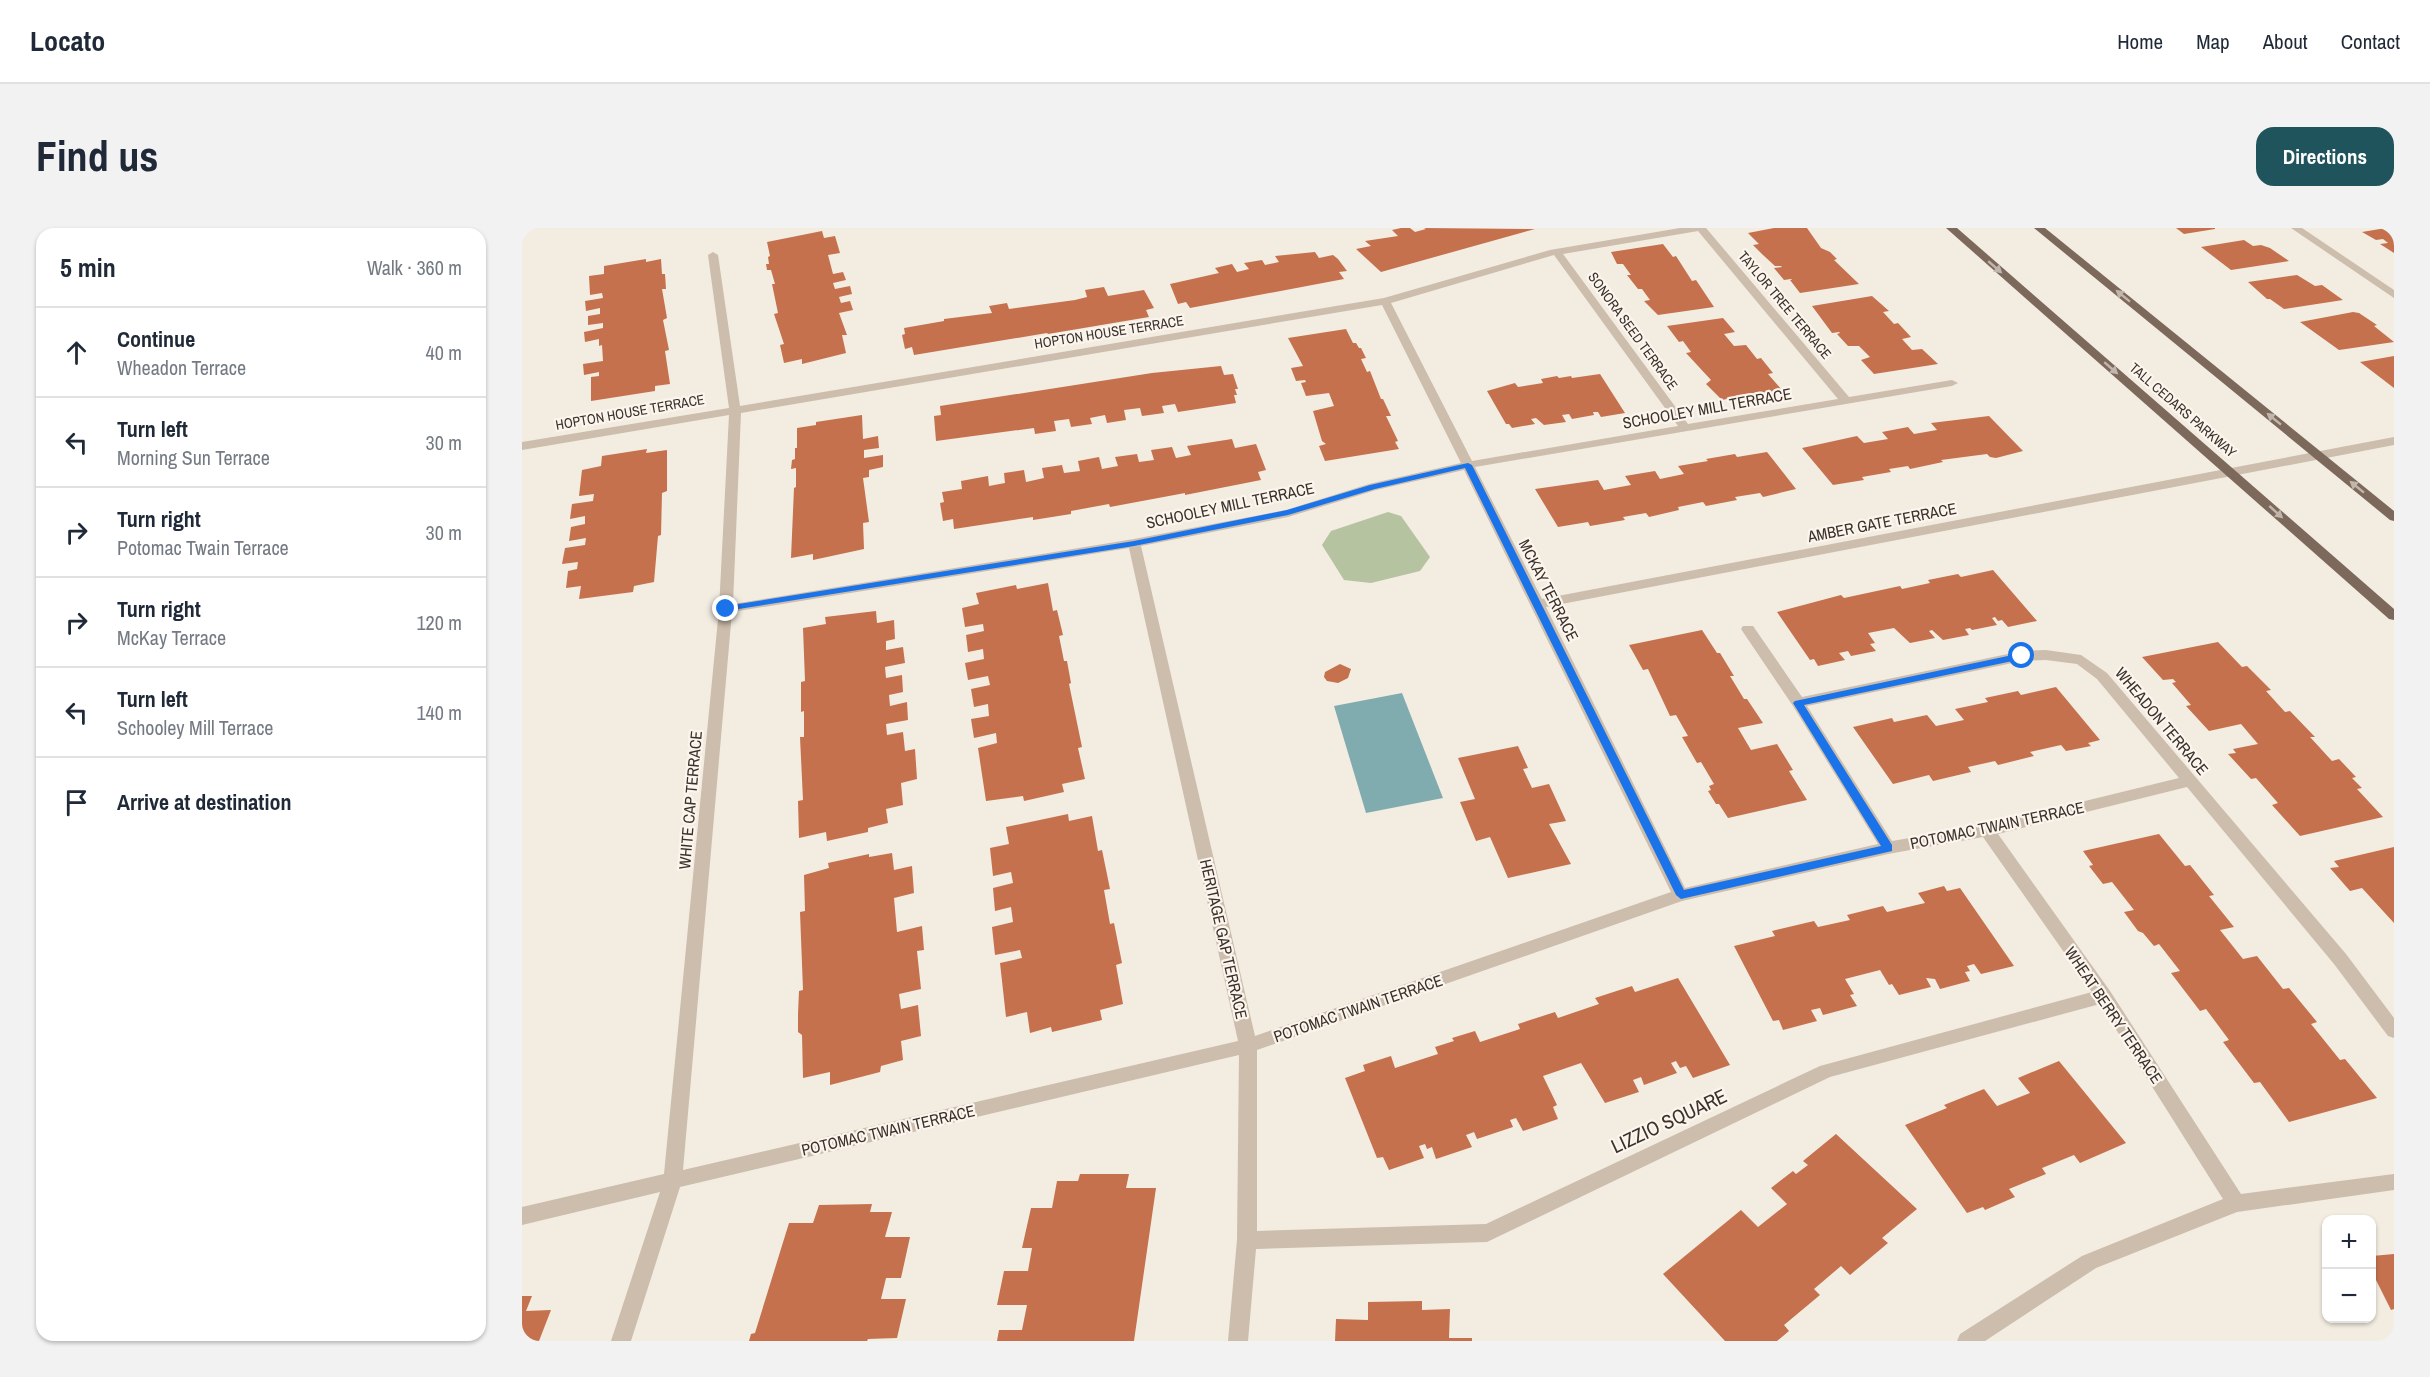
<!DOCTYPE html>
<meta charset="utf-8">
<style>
body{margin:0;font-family:"Archivo Narrow",sans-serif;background:#f2f2f3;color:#1f2937}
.controls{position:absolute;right:18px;bottom:18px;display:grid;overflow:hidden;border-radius:12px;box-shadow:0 2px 4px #0004}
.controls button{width:54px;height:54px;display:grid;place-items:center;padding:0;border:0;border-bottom:2px solid #e0e1e3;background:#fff;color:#1f2937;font:30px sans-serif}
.stop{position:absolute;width:18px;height:18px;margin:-14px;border:4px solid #1a73e8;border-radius:50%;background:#fff}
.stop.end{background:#1a73e8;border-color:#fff;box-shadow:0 2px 6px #0008}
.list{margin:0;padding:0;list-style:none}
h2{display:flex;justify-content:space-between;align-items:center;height:78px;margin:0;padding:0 24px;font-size:26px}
h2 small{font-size:20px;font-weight:400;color:#747a83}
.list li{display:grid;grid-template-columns:39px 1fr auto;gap:18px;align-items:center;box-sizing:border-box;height:90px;padding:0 24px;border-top:2px solid #e0e1e3}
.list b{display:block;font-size:22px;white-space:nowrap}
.list p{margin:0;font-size:20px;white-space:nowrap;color:#747a83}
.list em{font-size:20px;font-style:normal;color:#747a83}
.icon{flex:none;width:33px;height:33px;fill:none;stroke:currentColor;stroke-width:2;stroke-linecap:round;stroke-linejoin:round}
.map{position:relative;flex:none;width:1872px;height:1113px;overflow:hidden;border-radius:18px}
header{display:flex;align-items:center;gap:36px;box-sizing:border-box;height:84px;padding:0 30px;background:#fff;border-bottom:2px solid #e0e1e3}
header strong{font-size:28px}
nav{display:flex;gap:33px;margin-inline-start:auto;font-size:21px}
.intro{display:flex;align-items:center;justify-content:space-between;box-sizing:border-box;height:144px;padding:0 36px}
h1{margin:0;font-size:42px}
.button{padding:15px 27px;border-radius:18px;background:#20545c;color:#fff;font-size:21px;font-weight:700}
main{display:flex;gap:36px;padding:0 36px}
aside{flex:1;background:#fff;border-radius:18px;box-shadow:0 2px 4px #0004}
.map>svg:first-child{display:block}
</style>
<header>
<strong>Locato</strong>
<nav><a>Home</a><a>Map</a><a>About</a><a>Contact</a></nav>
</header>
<div class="intro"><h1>Find us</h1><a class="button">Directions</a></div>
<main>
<aside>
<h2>5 min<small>Walk · 360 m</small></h2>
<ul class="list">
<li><svg class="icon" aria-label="ahead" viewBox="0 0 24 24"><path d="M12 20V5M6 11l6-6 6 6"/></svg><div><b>Continue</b><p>Wheadon Terrace</p></div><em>40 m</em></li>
<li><svg class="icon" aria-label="left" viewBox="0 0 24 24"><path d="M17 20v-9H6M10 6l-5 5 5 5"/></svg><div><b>Turn left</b><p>Morning Sun Terrace</p></div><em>30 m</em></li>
<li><svg class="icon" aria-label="right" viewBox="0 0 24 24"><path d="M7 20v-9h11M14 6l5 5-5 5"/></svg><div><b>Turn right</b><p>Potomac Twain Terrace</p></div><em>30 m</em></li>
<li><svg class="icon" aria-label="right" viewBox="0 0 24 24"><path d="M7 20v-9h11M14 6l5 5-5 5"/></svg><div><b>Turn right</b><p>McKay Terrace</p></div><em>120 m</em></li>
<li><svg class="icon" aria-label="left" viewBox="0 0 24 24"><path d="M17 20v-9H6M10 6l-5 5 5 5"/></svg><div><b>Turn left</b><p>Schooley Mill Terrace</p></div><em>140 m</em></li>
<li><svg class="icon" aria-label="arrive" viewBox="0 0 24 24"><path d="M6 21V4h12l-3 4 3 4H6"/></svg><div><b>Arrive at destination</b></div></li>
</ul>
</aside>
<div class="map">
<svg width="1872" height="1113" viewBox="0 0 1872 1113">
<rect width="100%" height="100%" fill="#f3ece1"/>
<polygon fill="#b5c3a0" points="866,284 879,288 908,329 898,343 849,355 822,352 800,317 809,303"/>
<polygon fill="#80acb0" points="880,465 921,570 844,585 812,478"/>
<g fill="#c5714d">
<polygon points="879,0 888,0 893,4 904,1 902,0 1013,1 859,44 834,21 849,18 843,13 876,8 870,2"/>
<polygon points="1252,0 1285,0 1299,20 1308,24 1315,31 1312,32 1337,56 1278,65 1268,52 1270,52 1269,51 1262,52 1252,40 1260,39 1259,38 1253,38 1241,27 1231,17 1237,16 1226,5"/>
<polygon points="1654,0 1693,0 1693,1 1662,6"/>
<polygon points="1864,0 1872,0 1872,25 1858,16 1866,15 1861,11 1854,12 1840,4"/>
<polygon points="300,3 302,10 313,8 318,25 306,27 311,46 321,44 324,52 311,55 313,61 328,58 330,66 317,69 319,75 328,73 331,82 317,85 325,107 320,107 324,125 280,136 280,131 262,135 258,117 262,116 252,86 256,85 250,56 253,56 249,42 245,42 244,36 247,36 246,29 248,28 245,14"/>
<polygon points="1722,12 1731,18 1739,17 1748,20 1767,33 1709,42 1679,19"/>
<polygon points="1141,16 1151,29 1154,28 1170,53 1174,52 1192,79 1136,87 1122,73 1128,72 1120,61 1116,61 1105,47 1109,47 1101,36 1095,36 1089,24"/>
<polygon points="793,24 797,30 811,27 816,31 825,43 817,44 822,51 668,80 664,74 656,76 648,56 697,45 693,40 710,36 715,44 727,41 722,35 740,32 743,37 757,34 753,28"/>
<polygon points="124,31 124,34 139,31 140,46 143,46 144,61 140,61 145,90 141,92 147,122 143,123 148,156 133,158 133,163 69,173 69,149 77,148 77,144 62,147 61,136 81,133 80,117 77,118 77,111 63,114 62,104 81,100 81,95 66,97 66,88 78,86 78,80 64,83 63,73 81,70 80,65 68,67 67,48 82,46 82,38"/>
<polygon points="1775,47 1793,58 1800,57 1821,72 1762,81 1748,71 1745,71 1726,54"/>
<polygon points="582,59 586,68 622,62 632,80 624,82 627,89 526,106 525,105 392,127 390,119 383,121 380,107 383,106 382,100 422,93 422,91 470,85 467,78 485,75 487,81 553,72 565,69 563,62"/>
<polygon points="1350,68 1367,83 1361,84 1372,96 1376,95 1389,109 1380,111 1390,122 1400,121 1416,136 1352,146 1339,132 1348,129 1337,118 1326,118 1315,106 1318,105 1317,104 1310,105 1290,78"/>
<polygon points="1831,84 1837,85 1855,97 1852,98 1872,114 1817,122 1778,94"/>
<polygon points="1201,90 1213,104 1202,106 1212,118 1224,117 1235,131 1239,130 1251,145 1246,146 1260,162 1238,165 1237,164 1200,172 1184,156 1189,152 1164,125 1169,124 1161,113 1157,114 1145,98"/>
<polygon points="824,101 831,115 834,115 837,120 839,120 844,130 839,131 845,144 848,143 859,171 861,171 869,188 864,188 876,213 873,214 877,221 803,233 797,218 804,216 800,213 791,183 812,178 807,165 784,168 779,155 784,154 783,152 774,153 769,140 781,138 766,110"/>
<polygon points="1872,128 1872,160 1838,134"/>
<polygon points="699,138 702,147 711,146 716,161 713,161 715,167 712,167 714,175 656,184 653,176 640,178 642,185 620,188 618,180 602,182 604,192 585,195 583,187 568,190 570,196 549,199 547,191 532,193 534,203 513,206 512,200 414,213 412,188 419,187 418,178 630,145"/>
<polygon points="1078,146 1103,185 1079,189 1076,184 1071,184 1072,187 1050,191 1047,186 1040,187 1044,194 1022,197 1014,190 1009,191 1013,196 990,200 987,196 984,196 965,163 993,155 996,159 1021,155 1019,151 1035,148 1037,150 1049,148 1050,150"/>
<polygon points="340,187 341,211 356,208 357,220 342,222 342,230 361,227 361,239 347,242 347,249 341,250 347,294 341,295 342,321 291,332 291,326 269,330 272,260 274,259 274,240 269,241 270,232 273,231 273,220 275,220 275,200 294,197 294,194"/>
<polygon points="1467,188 1501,223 1474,230 1468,229 1465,226 1419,232 1421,234 1388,241 1386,238 1367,241 1369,244 1340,249 1342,252 1311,257 1280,220 1335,208 1342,215 1366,211 1360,204 1386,199 1392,206 1415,202 1409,195"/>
<polygon points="710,211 713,220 734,216 744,242 736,244 739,252 663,267 663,265 588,279 587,276 549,283 549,286 511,292 511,289 432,301 431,291 421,293 418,275 422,274 420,264 440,261 439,253 466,248 467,258 483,255 482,245 502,242 504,254 522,250 520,240 540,237 542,245 558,243 556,233 577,229 580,241 596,238 593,229 615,226 617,234 632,232 629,222 650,219 654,230 669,227 665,218"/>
<polygon points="125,221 124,225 145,222 145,263 140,265 139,307 136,308 132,354 112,358 111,364 57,371 59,358 44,360 46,343 55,341 56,334 40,336 43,320 63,317 64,310 47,313 49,299 63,296 63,288 48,291 50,276 71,273 72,266 57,268 60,242 79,238 80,228"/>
<polygon points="1245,224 1274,261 1241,269 1238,265 1213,269 1215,272 1184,278 1181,274 1156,279 1157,282 1127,289 1124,285 1101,289 1103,292 1068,298 1066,294 1036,299 1013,261 1076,252 1082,262 1109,257 1103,248 1133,243 1138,251 1162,246 1156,238 1186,233 1184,231 1213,226 1215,229"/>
<polygon points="1471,342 1515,393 1486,399 1480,392 1476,393 1473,389 1470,390 1475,397 1450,402 1448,400 1443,401 1447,407 1421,412 1410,402 1407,403 1413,410 1388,415 1372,400 1346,405 1353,415 1348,416 1354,423 1329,428 1326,423 1317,425 1323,432 1296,438 1292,431 1288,432 1255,384 1319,367 1322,370 1378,358 1380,361 1408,355 1406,352 1436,346 1439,349"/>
<polygon points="526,355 531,383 535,382 541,407 537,408 542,433 545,433 549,455 547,456 560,519 556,520 563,551 540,556 542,564 502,573 501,568 464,573 456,520 475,515 474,505 452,510 449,491 467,488 466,476 452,479 449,461 468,457 466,448 446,452 443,435 462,431 461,421 446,424 444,407 462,403 461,396 443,399 440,380 457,376 454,365 494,357 495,361"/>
<polygon points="354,383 355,395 372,392 373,411 364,413 364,422 381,419 383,435 363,439 364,450 380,447 381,464 367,467 368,478 385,474 386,492 364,496 365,507 381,504 383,523 393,521 395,551 379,555 381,577 364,581 366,595 346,600 346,604 305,613 304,604 277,610 276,573 281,572 278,509 282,509 282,483 279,484 279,454 283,453 281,400 304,396 303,389"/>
<polygon points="1180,402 1195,425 1198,425 1212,448 1208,448 1222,471 1225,471 1241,495 1216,500 1229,522 1255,516 1271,542 1267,543 1285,572 1206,590 1197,576 1194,576 1186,563 1189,562 1187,558 1192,556 1179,534 1175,535 1160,509 1166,508 1154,487 1148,488 1126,441 1121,442 1107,417"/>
<polygon points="1696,414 1720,439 1725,438 1749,462 1744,463 1763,484 1768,483 1793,509 1788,509 1810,533 1817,531 1834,549 1830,550 1840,560 1835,561 1861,589 1778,608 1750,577 1756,575 1734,550 1729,551 1706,526 1714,525 1711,521 1736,516 1719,496 1687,503 1664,478 1669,477 1650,455 1654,454 1651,451 1641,452 1620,429"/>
<polygon points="818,436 829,441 826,450 816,455 805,453 802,449 803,444"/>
<polygon points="1534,459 1578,512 1566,515 1569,518 1544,523 1539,517 1508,524 1512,528 1476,537 1473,533 1446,539 1449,544 1411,553 1407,547 1371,556 1331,499 1370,490 1372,494 1405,487 1414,498 1442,492 1433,481 1466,474 1463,470 1496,463 1499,467"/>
<polygon points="996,518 1006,540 1001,541 1010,560 1027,556 1044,593 1027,596 1049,636 986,650 968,609 954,613 938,574 953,571 936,530"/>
<polygon points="546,586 547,593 570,588 576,623 580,622 588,661 582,662 588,696 592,695 600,735 594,737 601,776 578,782 580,792 530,804 529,799 508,805 505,784 484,789 478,735 500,730 498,722 473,727 470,699 491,694 489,679 473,683 471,660 491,655 489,644 471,648 468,620 487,616 484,599"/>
<polygon points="1637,606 1663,638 1668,637 1692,667 1687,668 1712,699 1698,702 1721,731 1735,728 1761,761 1767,760 1795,794 1789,796 1818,832 1823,831 1855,870 1767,894 1738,854 1732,855 1701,814 1707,812 1684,781 1678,783 1649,745 1658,743 1637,716 1632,718 1621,705 1616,703 1602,684 1612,682 1590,654 1581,656 1567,638 1571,637 1561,623"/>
<polygon points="1872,619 1872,695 1840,660 1828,663 1808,640 1817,639 1812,633"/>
<polygon points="370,625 372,642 390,638 392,665 372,670 375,704 400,698 402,722 395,723 399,761 377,766 379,781 396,777 399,808 379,813 381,832 359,838 358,844 308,857 308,844 281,850 280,807 276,804 276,786 277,763 281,762 278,684 283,683 282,647 307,640 306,635 347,626 347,629"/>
<polygon points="1422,658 1425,663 1438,660 1492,738 1459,746 1452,736 1445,738 1448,743 1443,744 1448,753 1418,761 1413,751 1404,750 1409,759 1377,767 1370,756 1367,757 1358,742 1323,751 1332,766 1328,767 1335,778 1301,787 1298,780 1289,782 1295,793 1261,802 1257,792 1251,793 1212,718 1253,708 1250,703 1292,693 1296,699 1328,692 1325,687 1361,678 1365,684 1403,675 1396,665"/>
<polygon points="1156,750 1208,837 1171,850 1164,838 1158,840 1154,833 1149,835 1155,845 1122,857 1119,849 1111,852 1117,864 1083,875 1059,835 1021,848 1035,877 1031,879 1036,891 1001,903 994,890 988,892 991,899 955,911 952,904 944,907 950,919 914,931 910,919 905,921 903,916 897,918 902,930 867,942 861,929 855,930 823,850 843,843 841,837 869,828 873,840 916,826 913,819 932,813 930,810 953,803 958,814 998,801 996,796 1033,784 1036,790 1077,776 1073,770 1110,758 1113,764"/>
<polygon points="1537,833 1604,915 1558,935 1552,927 1520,940 1524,946 1487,961 1493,969 1463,982 1461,979 1445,985 1383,897 1425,880 1422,877 1462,861 1475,878 1508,865 1496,850"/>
<polygon points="1314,906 1395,981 1360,1010 1366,1015 1328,1047 1319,1038 1292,1061 1298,1067 1262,1097 1267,1103 1255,1113 1203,1113 1141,1046 1219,982 1236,999 1265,976 1249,960 1271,943 1274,946 1286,937 1281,933"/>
<polygon points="558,946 607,946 604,960 634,960 612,1113 475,1113 477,1102 500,1102 505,1077 475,1077 482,1043 506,1043 510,1020 500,1020 509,980 530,980 535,953 556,953"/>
<polygon points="350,976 348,984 370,984 363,1009 388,1009 379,1050 364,1050 359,1071 384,1071 375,1110 346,1111 345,1113 227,1113 229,1106 233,1105 267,995 291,995 297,977"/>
<polygon points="1872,1026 1872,1081 1869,1082 1850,1044 1854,1044 1850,1036 1850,1028"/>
<polygon points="0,1068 10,1068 4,1083 29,1082 17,1113 0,1113"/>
<polygon points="900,1073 900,1082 928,1081 927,1110 950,1110 950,1113 813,1113 814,1091 846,1092 846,1074"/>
</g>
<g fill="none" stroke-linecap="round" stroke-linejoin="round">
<g fill="#ccbdac" fill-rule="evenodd">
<path d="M1158,0h26l143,169 103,-17 6,3 -6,3 -477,81 67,132 852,-162v8l-848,162 139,281 193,-44 -85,-138 -52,-77 2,-3h10l49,71 220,-46 24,-1 35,5 26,18 239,281 48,64v20l-6,-2 -54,-72 -147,-177 -189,47 112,157 131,203 153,-20v16l-157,22 -141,56 -111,73h-28l3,-7 122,-78 141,-57 -123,-195 -270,73 -343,165 -231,7 -8,92h-20l9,-101 2,-185 -559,132 -49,154h-20l49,-149 -138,33v-18l142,-33 55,-565 10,-194 -207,35v-8l207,-34 -21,-153 5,-3 5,3 22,151 644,-108 166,-48zM1176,3l140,168 -150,25 -125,-170zM1032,27l124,171 -206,35 -81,-158zM860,77l79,158 -92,21 -83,26 -152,29 -401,65 8,-191zM942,242l207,422 -416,144 -114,-490 147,-29 88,-27zM607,320l109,493 -555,129 49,-558zM1524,432l31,4 20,15 82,99 -192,47 -95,16 -85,-135 215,-45zM1461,609l109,155 -272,74 -334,158 -229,7v-181l425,-149 206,-47z"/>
<polygon points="1769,0 1780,0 1872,62 1872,70"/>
</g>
<g fill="#7c695c" fill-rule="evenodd">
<polygon points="1424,0 1435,0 1872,381 1872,392 1867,391"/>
<polygon points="1512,0 1523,0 1872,283 1872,293 1868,292"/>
</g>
</g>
<defs><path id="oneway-solid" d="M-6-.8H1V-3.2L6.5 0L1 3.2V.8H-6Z" transform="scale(1.5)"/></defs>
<g fill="#c2b6ac">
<use href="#oneway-solid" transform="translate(1473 39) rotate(41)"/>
<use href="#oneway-solid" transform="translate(1601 68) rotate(-141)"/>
<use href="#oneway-solid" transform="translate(1589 140) rotate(41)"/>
<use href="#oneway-solid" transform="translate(1752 191) rotate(-141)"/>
<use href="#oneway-solid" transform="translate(1835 259) rotate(-141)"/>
<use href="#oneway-solid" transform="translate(1754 284) rotate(42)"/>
</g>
<polygon fill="#1a73e8" points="946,235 950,237 1162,662 1359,618 1271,475 1273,473 1500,425 1504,428 1500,431 1282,477 1370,617 1370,623 1159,671 1154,667 943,240 853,261 766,287 612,318 204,383 200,381 204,378 612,313 765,282 848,257"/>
<g text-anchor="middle" stroke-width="4.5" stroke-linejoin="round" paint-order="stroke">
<g font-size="14" fill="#3a312b" stroke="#fbf5ee">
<text transform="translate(1263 77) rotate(50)" y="5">TAYLOR TREE TERRACE</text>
<text transform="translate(1111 103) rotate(54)" y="5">SONORA SEED TERRACE</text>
<text transform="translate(587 104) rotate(-9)" y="5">HOPTON HOUSE TERRACE</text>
<text transform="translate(1661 182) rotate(41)" y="5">TALL CEDARS PARKWAY</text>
<text transform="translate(108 184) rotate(-10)" y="5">HOPTON HOUSE TERRACE</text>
</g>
<g font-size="16" fill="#3a312b" stroke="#fbf5ee">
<text transform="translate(1185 180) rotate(-10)" y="6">SCHOOLEY MILL TERRACE</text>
<text transform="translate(708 277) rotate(-12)" y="6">SCHOOLEY MILL TERRACE</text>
<text transform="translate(1360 294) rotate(-11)" y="6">AMBER GATE TERRACE</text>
<text transform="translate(1027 362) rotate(63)" y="6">MCKAY TERRACE</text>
<text transform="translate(1640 493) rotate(50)" y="6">WHEADON TERRACE</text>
<text transform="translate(168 572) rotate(-85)" y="6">WHITE CAP TERRACE</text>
<text transform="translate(1475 597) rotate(-12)" y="6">POTOMAC TWAIN TERRACE</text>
<text transform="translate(702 711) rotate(77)" y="6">HERITAGE GAP TERRACE</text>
<text transform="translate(836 780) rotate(-19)" y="6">POTOMAC TWAIN TERRACE</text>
<text transform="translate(1592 787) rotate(56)" y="6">WHEAT BERRY TERRACE</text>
<text transform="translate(366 902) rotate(-13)" y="6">POTOMAC TWAIN TERRACE</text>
</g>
<g font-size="20" fill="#3a312b" stroke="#fbf5ee">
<text transform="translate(1147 893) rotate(-25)" y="7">LIZZIO SQUARE</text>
</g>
</g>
</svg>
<div class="controls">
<button>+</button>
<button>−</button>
</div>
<div class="stop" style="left:1500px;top:428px"></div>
<div class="stop end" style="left:204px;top:381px"></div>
</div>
</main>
